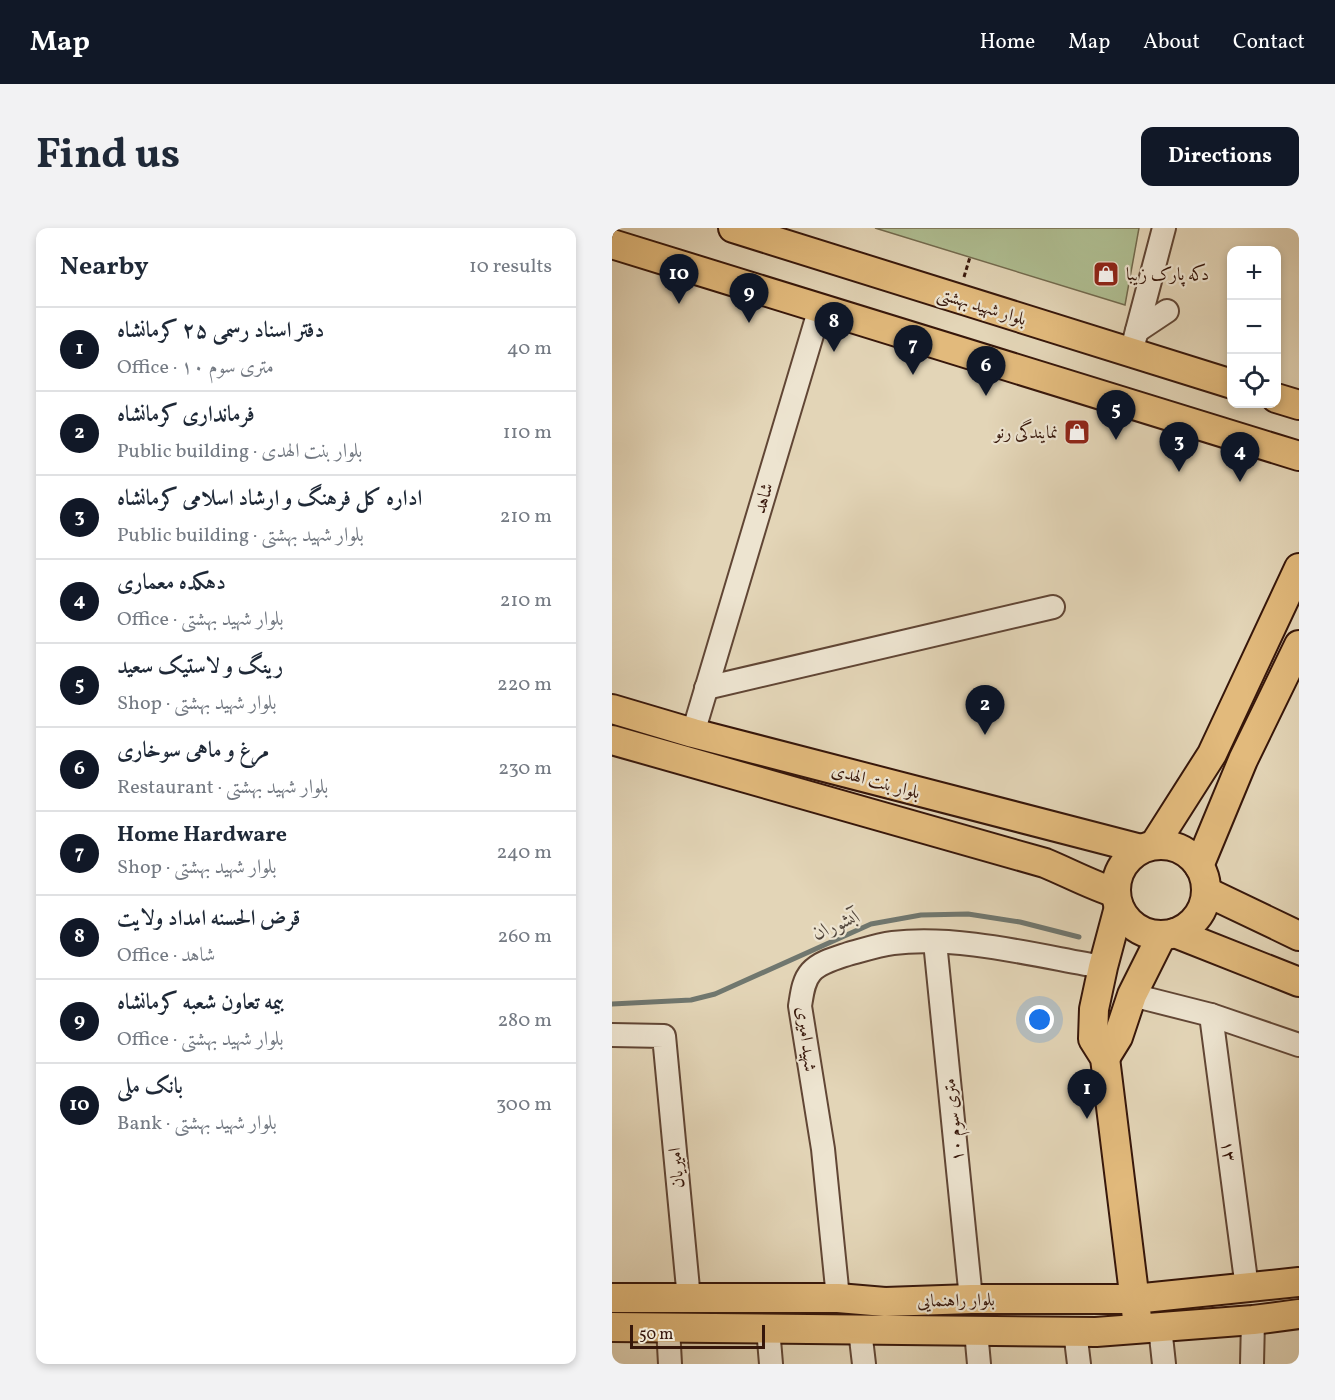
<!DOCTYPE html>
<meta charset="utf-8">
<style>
body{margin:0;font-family:Vollkorn,Amiri,serif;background:#f2f2f3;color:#1f2937}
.controls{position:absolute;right:18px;top:18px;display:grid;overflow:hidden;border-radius:12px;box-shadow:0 3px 9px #0003}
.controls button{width:54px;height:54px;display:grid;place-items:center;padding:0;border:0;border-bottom:2px solid #e0e1e3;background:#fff;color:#1f2937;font:30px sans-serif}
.scale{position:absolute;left:18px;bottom:15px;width:135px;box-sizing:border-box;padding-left:6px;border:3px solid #36160a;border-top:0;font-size:16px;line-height:21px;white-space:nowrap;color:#36160a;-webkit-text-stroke:4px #ede4d0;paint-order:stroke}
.you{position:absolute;left:428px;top:792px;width:21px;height:21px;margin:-15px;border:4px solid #fff;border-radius:50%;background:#1a73e8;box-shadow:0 0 0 9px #1a73e833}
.badge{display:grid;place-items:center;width:39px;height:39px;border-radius:50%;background:#111827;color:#fff;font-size:20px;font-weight:700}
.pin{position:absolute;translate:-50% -50px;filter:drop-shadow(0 2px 3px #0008)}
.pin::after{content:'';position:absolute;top:32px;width:21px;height:18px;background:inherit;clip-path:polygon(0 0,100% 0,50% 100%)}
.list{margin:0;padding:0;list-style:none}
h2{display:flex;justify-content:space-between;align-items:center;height:78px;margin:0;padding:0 24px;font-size:26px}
h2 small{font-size:20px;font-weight:400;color:#747a83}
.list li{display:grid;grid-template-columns:39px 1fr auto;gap:18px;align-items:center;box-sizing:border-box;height:84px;padding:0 24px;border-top:2px solid #e0e1e3}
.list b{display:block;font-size:22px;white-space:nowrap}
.list p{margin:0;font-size:20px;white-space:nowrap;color:#747a83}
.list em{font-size:20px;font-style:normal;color:#747a83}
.icon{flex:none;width:33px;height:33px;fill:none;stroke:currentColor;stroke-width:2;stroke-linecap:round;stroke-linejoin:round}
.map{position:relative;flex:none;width:687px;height:1136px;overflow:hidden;border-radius:12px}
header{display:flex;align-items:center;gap:36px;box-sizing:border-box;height:84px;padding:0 30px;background:#111827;color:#fff}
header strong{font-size:28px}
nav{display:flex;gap:33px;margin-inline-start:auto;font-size:21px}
.intro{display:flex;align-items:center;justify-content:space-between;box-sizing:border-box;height:144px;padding:0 36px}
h1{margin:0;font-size:42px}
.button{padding:15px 27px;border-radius:12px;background:#111827;color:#fff;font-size:21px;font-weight:700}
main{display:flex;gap:36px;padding:0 36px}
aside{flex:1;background:#fff;border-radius:12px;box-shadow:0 3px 9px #0003}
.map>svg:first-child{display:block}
</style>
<header>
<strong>Map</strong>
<nav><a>Home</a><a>Map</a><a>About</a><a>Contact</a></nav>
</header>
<div class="intro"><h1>Find us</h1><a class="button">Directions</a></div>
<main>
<aside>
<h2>Nearby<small>10 results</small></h2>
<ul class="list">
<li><span class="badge">1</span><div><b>دفتر اسناد رسمی ۲۵ کرمانشاه</b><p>Office · ۱۰ متری سوم</p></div><em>40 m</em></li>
<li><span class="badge">2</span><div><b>فرمانداری کرمانشاه</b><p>Public building · بلوار بنت الهدی</p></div><em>110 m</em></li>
<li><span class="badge">3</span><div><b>اداره کل فرهنگ و ارشاد اسلامی کرمانشاه</b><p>Public building · بلوار شهید بهشتی</p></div><em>210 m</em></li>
<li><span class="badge">4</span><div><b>دهکده معماری</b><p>Office · بلوار شهید بهشتی</p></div><em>210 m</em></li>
<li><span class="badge">5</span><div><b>رینگ و لاستیک سعید</b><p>Shop · بلوار شهید بهشتی</p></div><em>220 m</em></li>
<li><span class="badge">6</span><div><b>مرغ و ماهی سوخاری</b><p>Restaurant · بلوار شهید بهشتی</p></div><em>230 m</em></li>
<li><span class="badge">7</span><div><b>Home Hardware</b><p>Shop · بلوار شهید بهشتی</p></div><em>240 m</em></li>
<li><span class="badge">8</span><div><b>قرض الحسنه امداد ولایت</b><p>Office · شاهد</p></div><em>260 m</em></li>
<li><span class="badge">9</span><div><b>بیمه تعاون شعبه کرمانشاه</b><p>Office · بلوار شهید بهشتی</p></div><em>280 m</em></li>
<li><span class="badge">10</span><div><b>بانک ملی</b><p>Bank · بلوار شهید بهشتی</p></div><em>300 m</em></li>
</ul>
</aside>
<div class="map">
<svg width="687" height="1136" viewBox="0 0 687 1136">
<rect width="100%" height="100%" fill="#e3d5b7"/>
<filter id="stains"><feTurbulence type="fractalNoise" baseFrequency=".00333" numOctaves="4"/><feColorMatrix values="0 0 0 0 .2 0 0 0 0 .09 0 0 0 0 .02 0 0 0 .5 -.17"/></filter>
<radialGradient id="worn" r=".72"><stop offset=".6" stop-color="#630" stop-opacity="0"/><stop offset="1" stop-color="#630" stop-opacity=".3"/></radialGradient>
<polygon fill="#afbe92" stroke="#726a4e" stroke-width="1.5" points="263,0 527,0 513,77"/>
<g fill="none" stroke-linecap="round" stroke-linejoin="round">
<polyline stroke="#70776f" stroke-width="5" points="0,776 79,772 103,766 259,696 309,687 356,686 408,694 467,709"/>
<g stroke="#614635" stroke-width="26">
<g id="minor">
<polyline points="525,103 555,83"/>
<polyline points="519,125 552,0"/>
<polyline points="94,460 441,379"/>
<polyline points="81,505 208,80"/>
<polyline points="323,714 359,1071"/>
<polyline points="520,767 599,787 687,817"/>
<polyline points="599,787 635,1060"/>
<polyline points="0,807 52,808 77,1071"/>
<path d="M226,1070l-15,-149 -23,-143c2,-12 3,-25 11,-34 9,-10 25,-14 37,-18 15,-4 30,-9 45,-11 65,-8 145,13 210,24"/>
<polyline points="56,1099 58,1136"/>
<polyline points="548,1099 552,1136"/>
<polyline points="156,1100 159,1136"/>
<polyline points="248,1102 252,1136"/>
<polyline points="364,1103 367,1136"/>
<polyline points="463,1103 467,1136"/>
<polyline points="640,1136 641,1092"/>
</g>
</g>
<g stroke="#36160a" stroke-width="32">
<g id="major">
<polyline points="121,0 620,156"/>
<polyline points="0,16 687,228"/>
<polyline points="664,170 687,177"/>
<polyline points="0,481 81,505 529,621"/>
<path d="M0,512l433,123c24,10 46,22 71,30"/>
<circle cx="549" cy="662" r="45"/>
<polyline points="542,617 600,526 687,340"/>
<polyline points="587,638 631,532 687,417"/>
<polyline points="595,664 687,708"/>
<polyline points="507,679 491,739 482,781 481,811 493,830 525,1090"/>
<polyline points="563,705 687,754"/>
<polyline points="493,830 506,809 520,767 550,707"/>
<polyline points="0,1070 226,1070 273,1074 359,1071 522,1071 687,1054"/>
<polyline points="0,1099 484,1104 641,1092 687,1086"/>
</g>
</g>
<polyline stroke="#36160a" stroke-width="3" stroke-dasharray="4.5 3" stroke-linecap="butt" points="352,49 358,29"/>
<use href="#minor" stroke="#ede4d0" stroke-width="22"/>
<use href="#major" stroke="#e2ba7c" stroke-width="28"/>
</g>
<defs>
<g id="shop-square" transform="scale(1.35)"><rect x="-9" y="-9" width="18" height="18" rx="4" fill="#8f2418" stroke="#ede4d0"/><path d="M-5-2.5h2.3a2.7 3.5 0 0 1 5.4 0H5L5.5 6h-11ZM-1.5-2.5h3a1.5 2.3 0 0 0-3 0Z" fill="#fff"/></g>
</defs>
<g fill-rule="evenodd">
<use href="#shop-square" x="494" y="46"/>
<use href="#shop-square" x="465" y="204"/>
</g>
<g text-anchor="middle" stroke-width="4.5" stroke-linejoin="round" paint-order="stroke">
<g font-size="18" fill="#36160a" stroke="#ede4d0" text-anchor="start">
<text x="514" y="52">دکه پارک زیبا</text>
<text x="446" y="210" text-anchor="end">نمایندگی رنو</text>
</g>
<g font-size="18" fill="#36160a" stroke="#ede4d0">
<text transform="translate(370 78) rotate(17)" y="6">بلوار شهید بهشتی</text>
<text transform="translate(151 270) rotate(-73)" y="6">شاهد</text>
<text transform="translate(264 553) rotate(15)" y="6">بلوار بنت الهدی</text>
<text transform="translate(195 811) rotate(83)" y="6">شهید امیری</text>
<text transform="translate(341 892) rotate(-96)" y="6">۱۰ متری سوم</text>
<text transform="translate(617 923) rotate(82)" y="6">۱۳</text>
<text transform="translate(64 940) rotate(-95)" y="6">امیریان</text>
<text transform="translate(344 1072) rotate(-1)" y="6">بلوار راهنمایی</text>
</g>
<g font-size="20" font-style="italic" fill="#53473d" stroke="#ede4d0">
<text transform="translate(224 696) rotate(-23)" y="7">آبشوران</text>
</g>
</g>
<rect width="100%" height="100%" filter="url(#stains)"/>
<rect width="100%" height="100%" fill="url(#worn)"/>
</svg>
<div class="controls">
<button>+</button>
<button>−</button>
<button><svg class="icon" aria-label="locate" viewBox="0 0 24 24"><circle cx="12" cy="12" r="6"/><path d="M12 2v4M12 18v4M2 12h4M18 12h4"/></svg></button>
</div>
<div class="scale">50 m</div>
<div class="you"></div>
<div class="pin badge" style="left:475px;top:891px">1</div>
<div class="pin badge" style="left:373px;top:507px">2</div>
<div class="pin badge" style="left:567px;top:244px">3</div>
<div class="pin badge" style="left:628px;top:254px">4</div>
<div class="pin badge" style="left:504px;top:212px">5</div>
<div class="pin badge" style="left:374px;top:168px">6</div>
<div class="pin badge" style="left:301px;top:147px">7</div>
<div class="pin badge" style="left:222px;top:124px">8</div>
<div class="pin badge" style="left:137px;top:95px">9</div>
<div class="pin badge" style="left:67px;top:76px">10</div>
</div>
</main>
